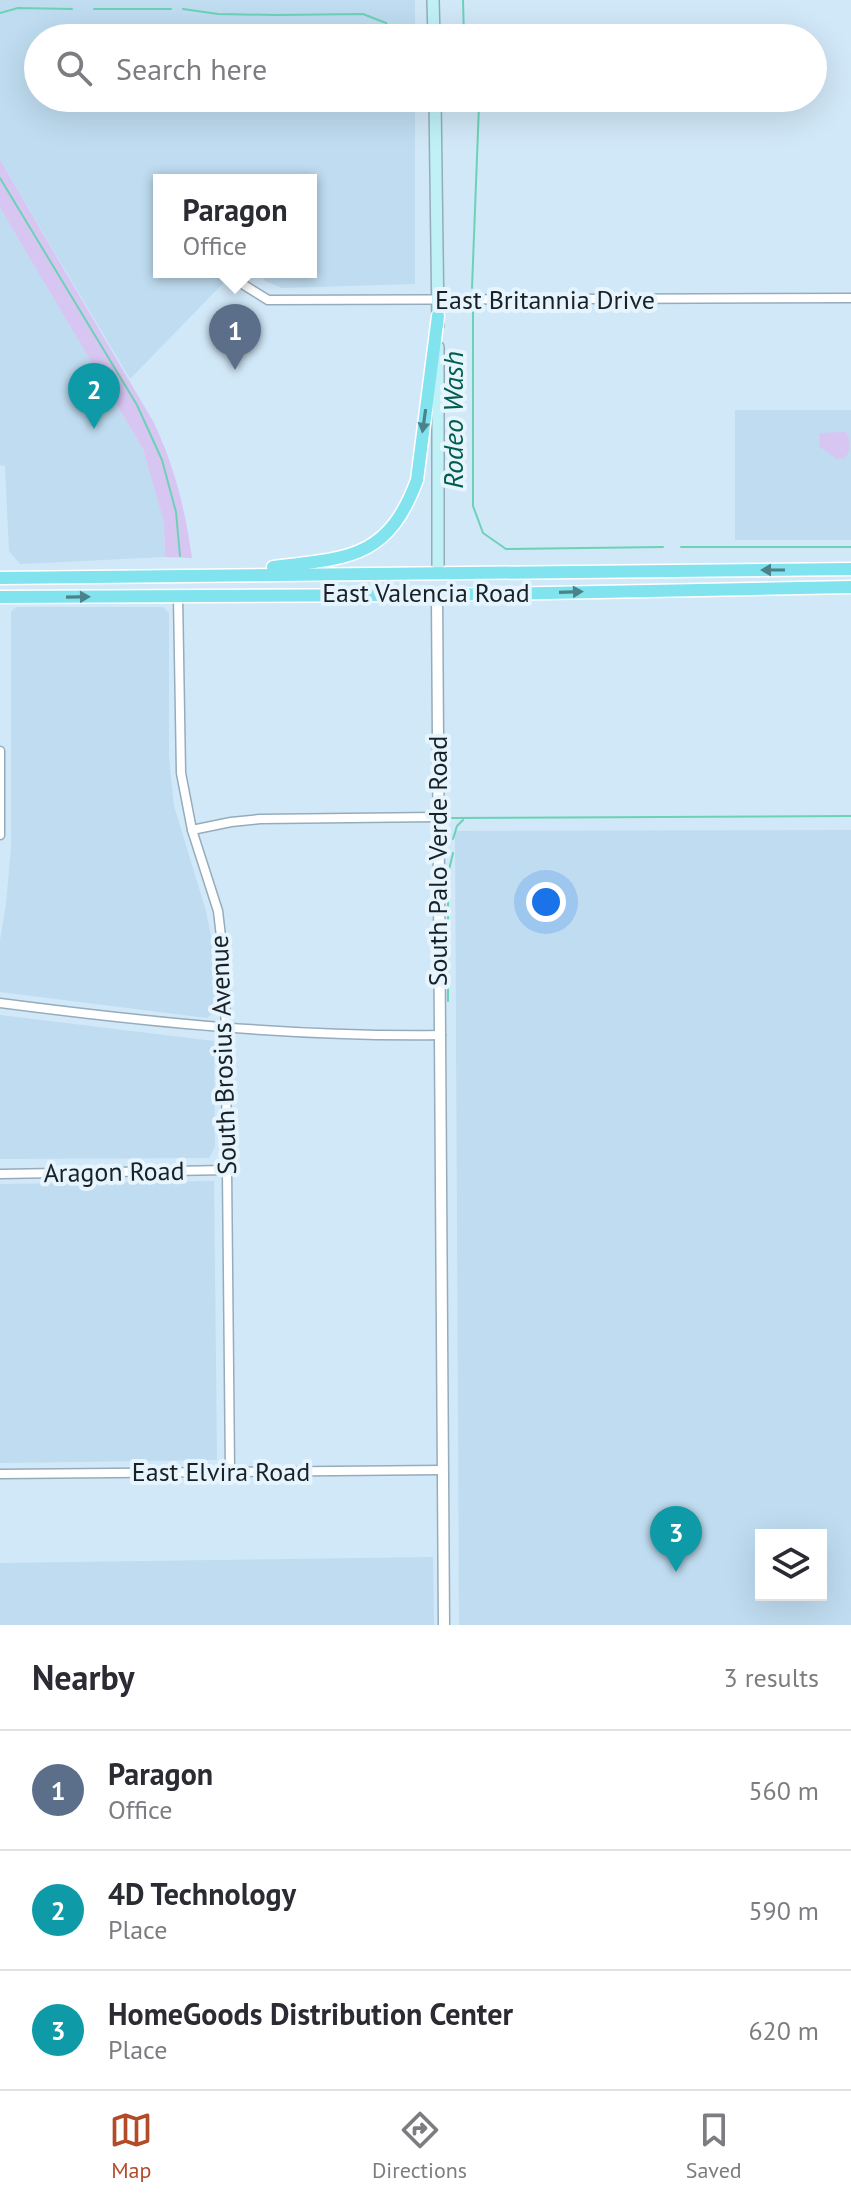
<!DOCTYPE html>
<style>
body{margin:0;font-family:"PT Sans",sans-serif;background:#f7f7f7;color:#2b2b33}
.controls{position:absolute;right:24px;bottom:24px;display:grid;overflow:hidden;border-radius:0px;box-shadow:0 8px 32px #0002}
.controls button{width:72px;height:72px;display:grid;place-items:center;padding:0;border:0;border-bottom:2px solid #e1e1e2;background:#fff;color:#2b2b33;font:40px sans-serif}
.you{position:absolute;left:546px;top:902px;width:28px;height:28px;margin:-20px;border:6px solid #fff;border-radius:50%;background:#1a73e8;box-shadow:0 0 0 12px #1a73e833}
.badge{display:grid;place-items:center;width:52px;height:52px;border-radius:50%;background:#b34b28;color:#fff;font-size:26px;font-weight:700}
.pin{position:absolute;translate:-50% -66px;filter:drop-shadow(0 2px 4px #0008)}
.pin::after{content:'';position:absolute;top:42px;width:28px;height:24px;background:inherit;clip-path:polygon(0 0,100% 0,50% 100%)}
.popup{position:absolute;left:153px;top:174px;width:164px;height:104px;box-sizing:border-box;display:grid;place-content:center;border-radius:0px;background:#fff;filter:drop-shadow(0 2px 6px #0005);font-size:26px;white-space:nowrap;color:#7c7c81}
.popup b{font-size:30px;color:#2b2b33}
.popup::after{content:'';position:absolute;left:50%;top:100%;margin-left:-16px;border:16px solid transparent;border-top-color:#fff}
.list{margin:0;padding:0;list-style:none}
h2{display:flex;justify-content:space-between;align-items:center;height:104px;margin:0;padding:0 32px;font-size:34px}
h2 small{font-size:26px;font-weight:400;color:#7c7c81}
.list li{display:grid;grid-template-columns:52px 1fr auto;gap:24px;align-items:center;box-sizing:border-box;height:120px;padding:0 32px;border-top:2px solid #e1e1e2}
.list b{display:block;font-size:30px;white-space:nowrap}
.list p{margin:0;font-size:26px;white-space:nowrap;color:#7c7c81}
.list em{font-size:26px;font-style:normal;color:#7c7c81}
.icon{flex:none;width:44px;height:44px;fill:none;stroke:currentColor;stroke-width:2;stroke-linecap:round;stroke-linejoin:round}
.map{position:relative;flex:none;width:851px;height:1625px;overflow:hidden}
.search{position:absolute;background:#fff;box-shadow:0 8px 32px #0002;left:24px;right:24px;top:24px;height:88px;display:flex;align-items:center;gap:20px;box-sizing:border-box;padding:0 28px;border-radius:44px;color:#7c7c81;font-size:30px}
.sheet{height:464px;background:#fff}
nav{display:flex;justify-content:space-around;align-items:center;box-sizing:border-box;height:112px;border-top:2px solid #e1e1e2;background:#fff;font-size:22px;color:#7c7c81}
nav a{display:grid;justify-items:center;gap:4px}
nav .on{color:#b34b28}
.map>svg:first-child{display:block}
</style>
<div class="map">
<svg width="851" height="1625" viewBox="0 0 851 1625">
<rect width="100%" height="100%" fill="#d1e8f8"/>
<g fill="#bfdcf0" fill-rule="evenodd">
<polygon points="0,0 415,0 415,38 38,38 38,98 415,98 415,284 282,288 265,281 259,272 311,272 311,180 159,180 159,272 234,272 130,379 0,160"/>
<polygon points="0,208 143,449 164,523 165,557 20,564 9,551 5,466 0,465"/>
<rect x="735" y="410" width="116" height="130"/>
<polygon points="16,607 163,607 169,613 169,758 174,806 206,911 214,952 216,1010 207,1018 0,992 0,940 6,905 11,846 11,612"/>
<path d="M851,830v795h-392l-4,-794zM761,1535h60v60h-60z"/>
<polygon points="0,1015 214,1041 215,1147 209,1158 0,1159"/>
<polygon points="214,1181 217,1460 0,1463 0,1184"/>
<polygon points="433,1557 434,1625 0,1625 0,1563"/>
</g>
<g fill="#d7c6f2">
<path d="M0,160l154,263c21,45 31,86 38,135l-27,-1 -1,-34 -21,-74 -143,-241z"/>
<path d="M846,432c5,8 5,18 -1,26l-8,1 -18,-13 1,-13z"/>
</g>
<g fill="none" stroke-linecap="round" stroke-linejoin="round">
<g stroke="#6bd2b6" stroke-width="2">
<polyline points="463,0 464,38"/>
<polyline points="94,9 171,9"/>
<polyline points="183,9 218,14 276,15 363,14 386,23 393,38"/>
<polyline points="0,13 18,8 72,9"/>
<polyline points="472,98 479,105 472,288"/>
<polyline points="0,178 137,405 162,460 176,512 180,556"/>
<polyline points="473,312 473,506 483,533 506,549 663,547"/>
<polyline points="681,547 851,547"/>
<polyline points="452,818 851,816"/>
<polyline points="453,839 457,826 463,820"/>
<polyline points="448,1001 448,874 453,853"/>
</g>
<g stroke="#96acbb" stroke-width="11">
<g id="minor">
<polyline points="244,285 268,300 851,298"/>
<polyline points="178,596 181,773 192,830 218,911 225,970 230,1471"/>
<polyline points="0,751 0,835"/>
<polyline points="192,830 231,822 260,819 437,817"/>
<path d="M0,1003c146,19 293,34 441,32"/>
<polyline points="0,1174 228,1170"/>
<polyline points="0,1474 442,1470"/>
</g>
</g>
<g stroke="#96acbb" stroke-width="13">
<polyline id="tertiary" points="437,595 444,1625"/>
</g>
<g stroke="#96acbb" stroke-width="14">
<g id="secondary">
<polyline points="433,0 434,38"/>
<polyline points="435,98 438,325"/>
<polyline points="438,572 438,347"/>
</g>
</g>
<g stroke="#fff" stroke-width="15">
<g id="primary">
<path d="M273,567c75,-9 115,-8 144,-87l21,-164"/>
<polyline points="0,578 851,569"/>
<polyline points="0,597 437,595 851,587"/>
</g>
</g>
<use href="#minor" stroke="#fff" stroke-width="8"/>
<use href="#tertiary" stroke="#fff" stroke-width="10"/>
<use href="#secondary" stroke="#bff1f6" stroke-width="11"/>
<use href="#primary" stroke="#80e3ed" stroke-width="12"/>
</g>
<defs><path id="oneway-solid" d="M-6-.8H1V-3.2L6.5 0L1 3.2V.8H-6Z" transform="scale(2)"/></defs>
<g fill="#4c828a">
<use href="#oneway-solid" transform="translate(424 421) rotate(98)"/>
<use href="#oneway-solid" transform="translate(773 570) rotate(180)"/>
<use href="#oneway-solid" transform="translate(571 592) rotate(-2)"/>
<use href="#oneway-solid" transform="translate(78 597) rotate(-1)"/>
</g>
<g text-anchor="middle" stroke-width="8" stroke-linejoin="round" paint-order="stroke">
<g font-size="26" fill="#192127" stroke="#e6f4fd">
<text x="545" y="309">East Britannia Drive</text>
<text x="426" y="602">East Valencia Road</text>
<text transform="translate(438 861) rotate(-90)" y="9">South Palo Verde Road</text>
<text transform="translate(223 1055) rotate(-92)" y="9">South Brosius Avenue</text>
<text transform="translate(114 1172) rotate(-1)" y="9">Aragon Road</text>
<text x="221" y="1481">East Elvira Road</text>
</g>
<g font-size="28" font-style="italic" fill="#025e4c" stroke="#e6f4fd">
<text transform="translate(453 420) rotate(-90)" y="10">Rodeo Wash</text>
</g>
</g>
</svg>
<div class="controls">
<button><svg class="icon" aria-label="layers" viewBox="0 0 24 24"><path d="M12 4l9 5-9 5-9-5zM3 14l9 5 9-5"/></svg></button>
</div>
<div class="you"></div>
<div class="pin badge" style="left:235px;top:370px;background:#5c6f8a">1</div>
<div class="popup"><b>Paragon</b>Office</div>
<div class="pin badge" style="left:94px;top:429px;background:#0f9aa8">2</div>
<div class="pin badge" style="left:676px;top:1572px;background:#0f9aa8">3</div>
<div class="search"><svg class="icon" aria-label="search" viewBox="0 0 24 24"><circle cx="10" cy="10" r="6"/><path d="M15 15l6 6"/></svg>Search here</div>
</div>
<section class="sheet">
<h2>Nearby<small>3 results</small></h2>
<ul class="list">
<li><span class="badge" style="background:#5c6f8a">1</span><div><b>Paragon</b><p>Office</p></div><em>560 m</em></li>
<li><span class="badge" style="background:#0f9aa8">2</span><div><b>4D Technology</b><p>Place</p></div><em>590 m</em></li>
<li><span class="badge" style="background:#0f9aa8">3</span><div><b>HomeGoods Distribution Center</b><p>Place</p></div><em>620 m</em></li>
</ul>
</section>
<nav>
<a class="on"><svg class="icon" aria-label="map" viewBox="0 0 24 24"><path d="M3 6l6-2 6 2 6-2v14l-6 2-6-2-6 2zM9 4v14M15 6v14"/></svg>Map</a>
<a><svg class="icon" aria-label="directions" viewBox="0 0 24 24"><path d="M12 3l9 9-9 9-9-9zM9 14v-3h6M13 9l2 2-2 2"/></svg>Directions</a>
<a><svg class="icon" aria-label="saved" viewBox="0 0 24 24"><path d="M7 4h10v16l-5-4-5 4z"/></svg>Saved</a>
</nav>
